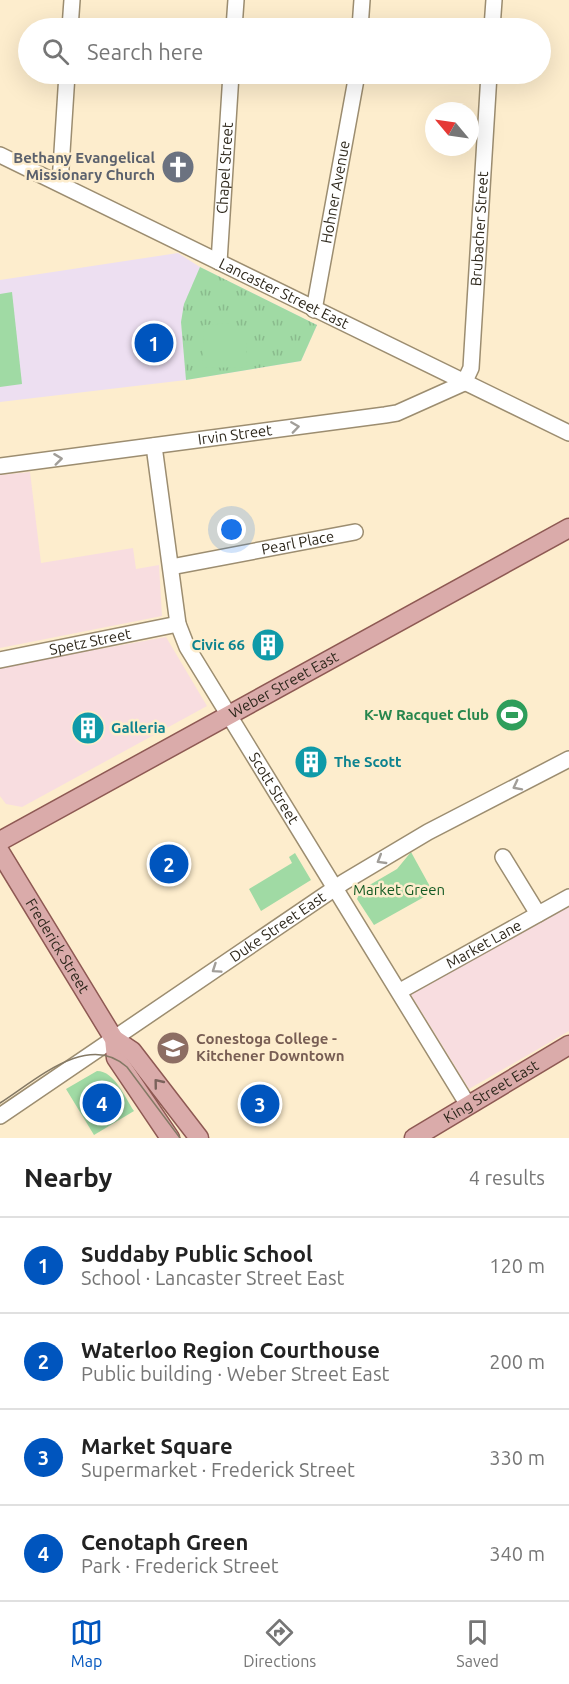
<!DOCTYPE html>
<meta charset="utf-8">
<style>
body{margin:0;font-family:Ubuntu,sans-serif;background:#f6f6f6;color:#222}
.compass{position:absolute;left:425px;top:102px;width:54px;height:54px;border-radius:50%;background:#fff;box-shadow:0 6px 24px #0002;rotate:299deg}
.you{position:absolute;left:232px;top:530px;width:21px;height:21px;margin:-15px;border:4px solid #fff;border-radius:50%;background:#1a73e8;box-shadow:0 0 0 9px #1a73e833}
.badge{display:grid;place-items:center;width:39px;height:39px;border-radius:50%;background:#0055be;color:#fff;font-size:20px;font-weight:700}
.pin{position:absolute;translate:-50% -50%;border:3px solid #fff;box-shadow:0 2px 6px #0006}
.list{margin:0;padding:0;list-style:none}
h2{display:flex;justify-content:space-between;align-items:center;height:78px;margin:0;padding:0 24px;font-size:26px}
h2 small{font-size:20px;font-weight:400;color:#767676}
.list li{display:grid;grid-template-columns:39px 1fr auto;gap:18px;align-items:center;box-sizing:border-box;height:96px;padding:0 24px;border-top:2px solid #e0e0e0}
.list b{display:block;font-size:22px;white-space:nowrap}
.list p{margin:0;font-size:20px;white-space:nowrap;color:#767676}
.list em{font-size:20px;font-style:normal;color:#767676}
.icon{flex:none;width:33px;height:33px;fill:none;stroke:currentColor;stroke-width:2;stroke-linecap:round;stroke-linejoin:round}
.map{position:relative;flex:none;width:569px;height:1138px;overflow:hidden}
.search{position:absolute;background:#fff;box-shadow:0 6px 24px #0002;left:18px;right:18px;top:18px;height:66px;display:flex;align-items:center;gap:15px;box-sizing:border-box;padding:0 21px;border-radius:33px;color:#767676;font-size:22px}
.sheet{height:462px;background:#fff}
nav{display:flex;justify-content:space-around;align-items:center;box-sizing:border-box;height:84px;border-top:2px solid #e0e0e0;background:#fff;font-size:16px;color:#767676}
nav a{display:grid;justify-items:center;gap:3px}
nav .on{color:#0055be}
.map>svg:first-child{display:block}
</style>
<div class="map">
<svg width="569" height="1138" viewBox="0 0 569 1138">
<defs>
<pattern id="grass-tufts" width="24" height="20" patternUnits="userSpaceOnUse" patternTransform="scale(1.5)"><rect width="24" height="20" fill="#a0daa4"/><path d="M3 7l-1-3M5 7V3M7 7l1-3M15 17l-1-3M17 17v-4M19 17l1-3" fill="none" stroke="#8abb8d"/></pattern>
</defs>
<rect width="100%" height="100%" fill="#fdedcd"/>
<g fill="#f8dde0">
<polygon points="30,472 41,563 133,548 136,569 159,565 162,616 0,648 0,475"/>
<polygon points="166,637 207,706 22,807 6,804 0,796 0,667"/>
<polygon points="569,902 569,1031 469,1089 408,990"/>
</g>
<polygon fill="#eddff1" points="178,253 200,267 317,325 301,361 186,380 0,402 0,280"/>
<polygon fill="url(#grass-tufts)" points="200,267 317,325 301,361 186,380 181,322 184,304"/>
<g fill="#a0daa4">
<polygon points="12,292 22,384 0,387 0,294"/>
<polygon points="231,323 247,338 246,367 202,368 204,325"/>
<polygon points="411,852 433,892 374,925 357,899 361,890 397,869"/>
<polygon points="295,853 311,880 261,911 249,889 292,863 289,857"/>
<path d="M97,1071c18,0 28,27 37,40l-40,24 -28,-46z"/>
</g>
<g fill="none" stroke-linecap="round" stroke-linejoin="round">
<g stroke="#9c8d70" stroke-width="18">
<g id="minor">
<polyline points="70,28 72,0"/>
<polyline points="234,28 236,0"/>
<polyline points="360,28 362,0"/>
<polyline points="492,28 494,0"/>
<path id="s1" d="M0,155l569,278"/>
<polyline points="60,183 67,74"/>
<path id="s2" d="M219,262l12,-188"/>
<path id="s3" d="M314,310l43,-236"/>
<path id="s4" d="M464,383l7,-15 18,-294"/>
<path id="s5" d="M154,446l24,178 9,23 281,458"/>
<path id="s6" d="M0,466l385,-51 12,-2 67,-30"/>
<path id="s7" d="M171,567l184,-35"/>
<path id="s8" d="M0,660l178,-36"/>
<polyline points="503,857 538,914"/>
<path id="s9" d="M400,991l169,-94"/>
<path id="s10" d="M0,1116l344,-234 84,-50 141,-73"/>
</g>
</g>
<g stroke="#8e5953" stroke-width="21">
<g id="major">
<path id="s11" d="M0,841l569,-313"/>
<path id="s12" d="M0,852l114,187 2,19 54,80"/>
<polyline points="114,1039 132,1051 199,1138"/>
<path id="s13" d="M414,1138l155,-93"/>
</g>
</g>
<use href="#minor" stroke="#fff" stroke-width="15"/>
<use href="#major" stroke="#daabaa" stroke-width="18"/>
<path stroke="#847965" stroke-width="1.5" d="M0,1103c35,-22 88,-72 127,-36l53,71"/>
</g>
<defs><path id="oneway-chevron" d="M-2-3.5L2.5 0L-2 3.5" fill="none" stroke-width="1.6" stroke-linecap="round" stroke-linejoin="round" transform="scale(1.5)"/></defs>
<g stroke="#a19e99">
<use href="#oneway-chevron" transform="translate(295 427) rotate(-8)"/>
<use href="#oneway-chevron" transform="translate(58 459) rotate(-7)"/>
<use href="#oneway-chevron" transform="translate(517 786) rotate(153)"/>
<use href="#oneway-chevron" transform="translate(381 860) rotate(149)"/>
<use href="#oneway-chevron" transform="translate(216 969) rotate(146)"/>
</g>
<use stroke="#7b635c" href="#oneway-chevron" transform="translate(158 1083) rotate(-129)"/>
<defs>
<g id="church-disc" transform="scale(1.725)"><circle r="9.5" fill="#6b7280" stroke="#fdedcd"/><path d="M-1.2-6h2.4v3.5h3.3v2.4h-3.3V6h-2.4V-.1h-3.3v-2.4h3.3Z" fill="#fff"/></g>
<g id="building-disc" transform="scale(1.725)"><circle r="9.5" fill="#0f9aa8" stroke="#fdedcd"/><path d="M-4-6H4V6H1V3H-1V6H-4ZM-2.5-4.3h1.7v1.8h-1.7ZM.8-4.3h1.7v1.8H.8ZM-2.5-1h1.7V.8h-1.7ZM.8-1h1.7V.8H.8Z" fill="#fff"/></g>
<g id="stadium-disc" transform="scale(1.725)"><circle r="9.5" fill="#2e9e5b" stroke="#fdedcd"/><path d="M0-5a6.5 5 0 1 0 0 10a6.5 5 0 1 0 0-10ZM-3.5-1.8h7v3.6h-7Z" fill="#fff"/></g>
<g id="university-disc" transform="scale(1.725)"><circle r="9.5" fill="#8d6e63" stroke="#fdedcd"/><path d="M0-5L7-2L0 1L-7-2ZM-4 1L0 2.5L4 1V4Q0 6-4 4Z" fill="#fff"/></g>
</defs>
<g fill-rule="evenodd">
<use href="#church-disc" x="178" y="167"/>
<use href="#building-disc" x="268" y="645"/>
<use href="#stadium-disc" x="512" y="715"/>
<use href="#building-disc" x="88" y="728"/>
<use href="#building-disc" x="311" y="762"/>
<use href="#university-disc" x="173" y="1048"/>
</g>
<g text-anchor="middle" stroke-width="5" stroke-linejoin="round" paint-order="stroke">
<g font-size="15" font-weight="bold" fill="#5b616d" stroke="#fdedcd" text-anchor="end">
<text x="155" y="163">Bethany Evangelical<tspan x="155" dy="17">Missionary Church</tspan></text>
</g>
<g font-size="15" fill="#2e281c" stroke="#fdedcd">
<text dy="5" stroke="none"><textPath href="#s2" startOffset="94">Chapel Street</textPath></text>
<text dy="5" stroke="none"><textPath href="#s3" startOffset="120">Hohner Avenue</textPath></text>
<text dy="5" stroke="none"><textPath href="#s4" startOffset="156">Brubacher Street</textPath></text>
<text dy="5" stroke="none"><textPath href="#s1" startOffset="316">Lancaster Street East</textPath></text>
<text dy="5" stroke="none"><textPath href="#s6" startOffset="237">Irvin Street</textPath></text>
<text dy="5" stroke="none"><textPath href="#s7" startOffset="129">Pearl Place</textPath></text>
<text dy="5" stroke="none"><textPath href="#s8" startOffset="92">Spetz Street</textPath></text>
<text dy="5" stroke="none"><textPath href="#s11" startOffset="324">Weber Street East</textPath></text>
<text dy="5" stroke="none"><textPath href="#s5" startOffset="370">Scott Street</textPath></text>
<text dy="5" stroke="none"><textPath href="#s10" startOffset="336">Duke Street East</textPath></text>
<text dy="5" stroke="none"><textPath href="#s9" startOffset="96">Market Lane</textPath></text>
<text dy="5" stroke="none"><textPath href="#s12" startOffset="110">Frederick Street</textPath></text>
<text dy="5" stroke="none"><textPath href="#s13" startOffset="90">King Street East</textPath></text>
</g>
<g font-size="15" font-weight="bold" fill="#0d838f" stroke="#fdedcd" text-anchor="start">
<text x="245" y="650" text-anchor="end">Civic 66</text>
<text x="111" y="733">Galleria</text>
<text x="334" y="767">The Scott</text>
</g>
<g font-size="15" font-weight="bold" fill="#27864d" stroke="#fdedcd" text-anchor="end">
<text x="489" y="720">K-W Racquet Club</text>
</g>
<g font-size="15" fill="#145a23" stroke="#fdedcd">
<text x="399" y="895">Market Green</text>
</g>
<g font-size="15" font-weight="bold" fill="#785e54" stroke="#fdedcd" text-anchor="start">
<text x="196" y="1044">Conestoga College -<tspan x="196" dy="17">Kitchener Downtown</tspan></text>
</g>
</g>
</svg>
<svg class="compass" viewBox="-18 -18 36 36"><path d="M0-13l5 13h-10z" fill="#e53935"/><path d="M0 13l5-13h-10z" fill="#767676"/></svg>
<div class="you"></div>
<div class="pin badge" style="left:154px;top:343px">1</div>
<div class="pin badge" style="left:169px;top:864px">2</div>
<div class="pin badge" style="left:260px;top:1104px">3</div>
<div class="pin badge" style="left:102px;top:1103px">4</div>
<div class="search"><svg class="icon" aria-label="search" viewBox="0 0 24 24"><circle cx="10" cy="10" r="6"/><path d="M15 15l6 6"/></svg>Search here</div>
</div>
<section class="sheet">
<h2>Nearby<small>4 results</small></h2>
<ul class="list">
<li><span class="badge">1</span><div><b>Suddaby Public School</b><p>School · Lancaster Street East</p></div><em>120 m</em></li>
<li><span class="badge">2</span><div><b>Waterloo Region Courthouse</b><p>Public building · Weber Street East</p></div><em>200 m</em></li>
<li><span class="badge">3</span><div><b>Market Square</b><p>Supermarket · Frederick Street</p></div><em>330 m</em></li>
<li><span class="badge">4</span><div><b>Cenotaph Green</b><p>Park · Frederick Street</p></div><em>340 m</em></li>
</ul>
</section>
<nav>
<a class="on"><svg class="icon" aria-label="map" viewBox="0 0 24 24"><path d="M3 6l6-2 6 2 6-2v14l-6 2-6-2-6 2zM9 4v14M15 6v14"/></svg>Map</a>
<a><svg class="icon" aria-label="directions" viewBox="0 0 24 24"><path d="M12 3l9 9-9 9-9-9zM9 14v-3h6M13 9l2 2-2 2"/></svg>Directions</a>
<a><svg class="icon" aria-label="saved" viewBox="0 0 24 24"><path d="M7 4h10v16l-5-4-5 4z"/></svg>Saved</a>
</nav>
